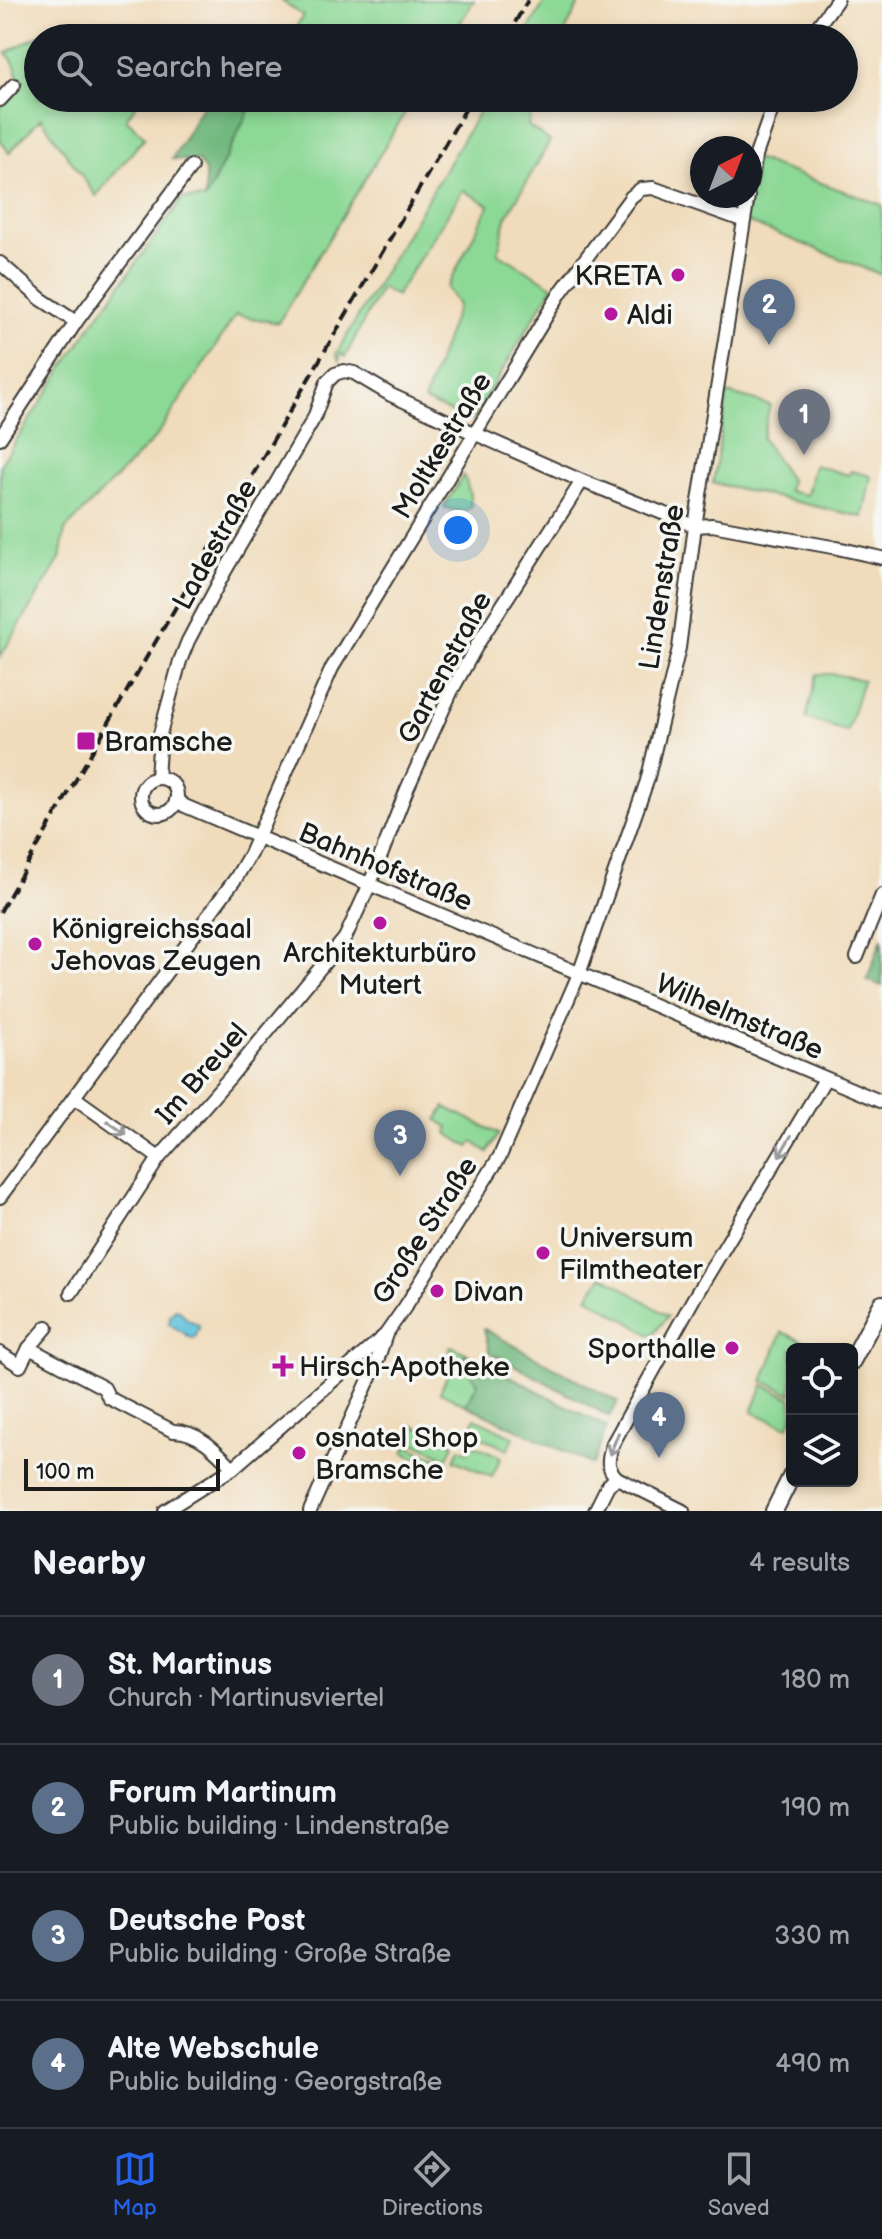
<!DOCTYPE html>
<meta charset="utf-8">
<style>
body{margin:0;font-family:"Balsamiq Sans",sans-serif;background:#242831;color:#f1f3f6}
.controls{position:absolute;right:24px;bottom:24px;display:grid;overflow:hidden;border-radius:12px;box-shadow:0 4px 12px #0003}
.controls button{width:72px;height:72px;display:grid;place-items:center;padding:0;border:0;border-bottom:2px solid #363941;background:#171b24;color:#f1f3f6;font:40px sans-serif}
.compass{position:absolute;left:690px;top:136px;width:72px;height:72px;border-radius:50%;background:#171b24;box-shadow:0 4px 12px #0003;rotate:42deg}
.scale{position:absolute;left:24px;bottom:20px;width:196px;box-sizing:border-box;padding-left:8px;border:4px solid #1c1c1c;border-top:0;font-size:22px;line-height:28px;white-space:nowrap;color:#1c1c1c;-webkit-text-stroke:6px #f6f6f2;paint-order:stroke}
.you{position:absolute;left:458px;top:530px;width:28px;height:28px;margin:-20px;border:6px solid #fff;border-radius:50%;background:#1a73e8;box-shadow:0 0 0 12px #1a73e833}
.badge{display:grid;place-items:center;width:52px;height:52px;border-radius:50%;background:#2563eb;color:#fff;font-size:26px;font-weight:700}
.pin{position:absolute;translate:-50% -66px;filter:drop-shadow(0 2px 4px #0008)}
.pin::after{content:'';position:absolute;top:42px;width:28px;height:24px;background:inherit;clip-path:polygon(0 0,100% 0,50% 100%)}
.list{margin:0;padding:0;list-style:none}
h2{display:flex;justify-content:space-between;align-items:center;height:104px;margin:0;padding:0 32px;font-size:34px}
h2 small{font-size:26px;font-weight:400;color:#9ea1a6}
.list li{display:grid;grid-template-columns:52px 1fr auto;gap:24px;align-items:center;box-sizing:border-box;height:128px;padding:0 32px;border-top:2px solid #363941}
.list b{display:block;font-size:30px;white-space:nowrap}
.list p{margin:0;font-size:26px;white-space:nowrap;color:#9ea1a6}
.list em{font-size:26px;font-style:normal;color:#9ea1a6}
.icon{flex:none;width:44px;height:44px;fill:none;stroke:currentColor;stroke-width:2;stroke-linecap:round;stroke-linejoin:round}
.map{position:relative;flex:none;width:882px;height:1511px;overflow:hidden}
.search{position:absolute;background:#171b24;box-shadow:0 4px 12px #0003;left:24px;right:24px;top:24px;height:88px;display:flex;align-items:center;gap:20px;box-sizing:border-box;padding:0 28px;border-radius:44px;color:#9ea1a6;font-size:30px}
.sheet{height:616px;background:#171b24}
nav{display:flex;justify-content:space-around;align-items:center;box-sizing:border-box;height:112px;border-top:2px solid #363941;background:#171b24;font-size:22px;color:#9ea1a6}
nav a{display:grid;justify-items:center;gap:4px}
nav .on{color:#2563eb}
.map>svg:first-child{display:block}
</style>
<div class="map">
<svg width="882" height="1511" viewBox="0 0 882 1511">
<rect width="100%" height="100%" fill="#f6f6f2"/>
<filter id="ink" filterUnits="userSpaceOnUse"><feTurbulence type="fractalNoise" baseFrequency=".0125" numOctaves="2"/><feDisplacementMap in="SourceGraphic" scale="16" xChannelSelector="R" yChannelSelector="G"/><feConvolveMatrix kernelMatrix="1 2 1 2 8 2 1 2 1" color-interpolation-filters="sRGB"/></filter>
<filter id="wash" filterUnits="userSpaceOnUse"><feTurbulence type="fractalNoise" baseFrequency=".006" numOctaves="4" result="noise"/><feDisplacementMap in="SourceGraphic" scale="32" xChannelSelector="R" yChannelSelector="G"/><feGaussianBlur stdDeviation="1.8" result="paint"/><feColorMatrix in="noise" values="0 0 0 0 0 0 0 0 0 0 0 0 0 0 0 0 0 1.4 0 .05"/><feComposite in="paint" operator="in"/></filter>
<g filter="url(#wash)">
<rect width="100%" height="100%" fill="#f0dcbb"/>
<g fill="#8cd895" stroke="#547a58" stroke-width="2">
<polygon points="281,0 474,0 451,38 289,38 303,16"/>
<polygon points="546,0 581,0 562,38 523,38"/>
<path d="M48,30l62,8h-72v60h103l-15,21 19,18 -49,59 -55,-78 -32,35 -9,-14v-31l18,-20c0,-16 -1,-24 -12,-35z"/>
<polygon points="255,98 414,98 278,323 236,315 156,437 65,530 60,559 0,657 0,465 88,330 183,198 205,199"/>
<polygon points="487,98 534,98 528,126 550,141 506,218 498,253 553,286 472,421 424,401 458,305 447,288 489,205 463,190 396,296 381,288 345,357 341,353 339,361 336,354"/>
<path d="M755,159l127,46v70l-140,-55c7,-20 9,-40 13,-61z"/>
<polygon points="727,393 770,405 762,438 790,480 788,491 807,495 814,465 849,475 851,471 871,476 863,517 713,483"/>
<path d="M463,475c5,9 9,23 7,33 -9,5 -17,2 -26,-1z"/>
<polygon points="817,674 834,674 863,680 847,732 806,718"/>
<polygon points="445,1107 499,1134 488,1152 473,1142 469,1147 447,1133 449,1127 437,1120"/>
<polygon points="603,1275 668,1316 652,1336 588,1297"/>
<polygon points="782,1332 821,1349 792,1349 792,1394 763,1381"/>
<polygon points="451,1346 466,1353 461,1362 478,1383 466,1405 440,1392 454,1359 447,1355"/>
<polygon points="763,1385 792,1398 792,1419 788,1427 752,1412"/>
<polygon points="475,1418 514,1437 508,1450 469,1431"/>
<polygon points="414,1426 425,1431 429,1439 434,1439 437,1436 454,1444 448,1458 410,1441"/>
<polygon points="472,1444 501,1457 492,1477 454,1460 460,1448 468,1452"/>
<polygon points="407,1446 448,1463 444,1471 404,1453"/>
</g>
<g fill="#71b87e" stroke="#466a4d" stroke-width="2">
<polygon points="197,98 255,98 205,200 205,171 198,161 172,159 204,103"/>
<polygon points="882,938 882,986 867,980"/>
<polygon points="484,1329 618,1402 610,1417 490,1352"/>
<polygon points="466,1353 607,1427 593,1465 466,1405 478,1383 461,1362"/>
</g>
<polygon fill="#5fc2dd" stroke="#3e6f7c" stroke-width="2" points="175,1309 179,1310 187,1319 199,1325 199,1328 195,1338 192,1338 169,1324 170,1315"/>
</g>
<g filter="url(#ink)">
<g fill="none" stroke-linecap="round" stroke-linejoin="round">
<g stroke="#3c3934" stroke-width="16">
<g id="street">
<polyline points="809,38 837,0"/>
<polyline points="0,100 14,85"/>
<polyline points="750,184 756,155 776,98"/>
<polyline points="0,263 41,299 76,322"/>
<polyline points="0,438 76,322 191,167"/>
<polyline points="837,548 882,558"/>
<polyline points="157,778 160,734 180,661 188,641 225,571 314,418 327,382 335,374 344,371 354,373 391,395 476,434 582,481 695,526 712,525 832,547"/>
<circle cx="159" cy="796" r="18"/>
<polyline points="176,800 185,806 882,1102"/>
<polyline points="857,957 882,895"/>
<polyline points="75,1098 159,1158"/>
<polyline points="0,1197 236,878 250,854 332,668 561,292 631,197 641,189 653,188 742,220"/>
<polyline points="71,1293 159,1158 231,1076 345,938 369,886 407,789 452,690 477,645 582,481"/>
<path d="M29,1348l75,40 5,10 64,33c24,-1 44,20 60,37"/>
<polyline points="0,1353 20,1366 29,1348 47,1327"/>
<polyline points="165,1511 233,1468 384,1336"/>
<polyline points="310,1511 376,1364 386,1334 405,1307 500,1156 579,974 647,781 679,648 695,526 748,196"/>
<polyline points="595,1511 608,1485 617,1478"/>
<path d="M683,1511l-66,-33c-11,-11 -9,-18 -5,-33l82,-147 131,-219"/>
</g>
</g>
<g stroke="#3c3934" stroke-width="20">
<g id="secondary">
<polyline points="852,1361 882,1304"/>
<polyline points="774,1511 792,1475"/>
</g>
</g>
<use href="#street" stroke="#fff" stroke-width="12"/>
<use href="#secondary" stroke="#fff" stroke-width="16"/>
<g stroke="#1c1c1c" stroke-width="4" stroke-dasharray="12 6" stroke-linecap="butt">
<polyline points="506,38 528,0"/>
<polyline points="0,912 120,703 472,98"/>
</g>
</g>
<defs><path id="oneway-shaft" d="M-6 0H5M1.5-3L5.5 0L1.5 3" fill="none" stroke-width="1.6" stroke-linecap="round" stroke-linejoin="round" transform="scale(2)"/></defs>
<g stroke="#999">
<use href="#oneway-shaft" transform="translate(117 1128) rotate(36)"/>
<use href="#oneway-shaft" transform="translate(785 1146) rotate(121)"/>
<use href="#oneway-shaft" transform="translate(614 1444) rotate(112)"/>
</g>
</g>
<g fill="#b5179e" stroke="#f6f6f2" stroke-width="3">
<circle cx="678" cy="275" r="8"/>
<circle cx="611" cy="314" r="8"/>
<rect x="76" y="731" width="20" height="20" rx="4"/>
<circle cx="380" cy="923" r="8"/>
<circle cx="35" cy="944" r="8"/>
<circle cx="543" cy="1253" r="8"/>
<circle cx="437" cy="1291" r="8"/>
<circle cx="732" cy="1348" r="8"/>
<path d="M279 1354h8v8h8v8h-8v8h-8v-8h-8v-8h8z"/>
<circle cx="299" cy="1453" r="8"/>
</g>
<g text-anchor="middle" stroke-width="7" stroke-linejoin="round" paint-order="stroke">
<g font-size="28" fill="#1c1c1c" stroke="#f6f6f2" text-anchor="start">
<text x="662" y="285" text-anchor="end">KRETA</text>
<text x="627" y="324">Aldi</text>
<text x="104" y="751">Bramsche</text>
<text x="51" y="938">Königreichssaal<tspan x="51" dy="32">Jehovas Zeugen</tspan></text>
<text x="380" y="962" text-anchor="middle">Architekturbüro<tspan x="380" dy="32">Mutert</tspan></text>
<text x="559" y="1247">Universum<tspan x="559" dy="32">Filmtheater</tspan></text>
<text x="453" y="1301">Divan</text>
<text x="716" y="1358" text-anchor="end">Sporthalle</text>
<text x="299" y="1376">Hirsch-Apotheke</text>
<text x="315" y="1447">osnatel Shop<tspan x="315" dy="32">Bramsche</tspan></text>
</g>
<g font-size="28" fill="#1c1c1c" stroke="#f6f6f2">
<text transform="translate(441 445) rotate(-59)" y="10">Moltkestraße</text>
<text transform="translate(214 544) rotate(-61)" y="10">Ladestraße</text>
<text transform="translate(661 587) rotate(-81)" y="10">Lindenstraße</text>
<text transform="translate(444 667) rotate(-62)" y="10">Gartenstraße</text>
<text transform="translate(386 866) rotate(23)" y="10">Bahnhofstraße</text>
<text transform="translate(740 1016) rotate(23)" y="10">Wilhelmstraße</text>
<text transform="translate(201 1073) rotate(-49)" y="10">Im Breuel</text>
<text transform="translate(424 1230) rotate(-57)" y="10">Große Straße</text>
</g>
</g>
</svg>
<div class="controls">
<button><svg class="icon" aria-label="locate" viewBox="0 0 24 24"><circle cx="12" cy="12" r="6"/><path d="M12 2v4M12 18v4M2 12h4M18 12h4"/></svg></button>
<button><svg class="icon" aria-label="layers" viewBox="0 0 24 24"><path d="M12 4l9 5-9 5-9-5zM3 14l9 5 9-5"/></svg></button>
</div>
<svg class="compass" viewBox="-18 -18 36 36"><path d="M0-13l5 13h-10z" fill="#e53935"/><path d="M0 13l5-13h-10z" fill="#9ea1a6"/></svg>
<div class="scale">100 m</div>
<div class="you"></div>
<div class="pin badge" style="left:804px;top:455px;background:#6b7280">1</div>
<div class="pin badge" style="left:769px;top:345px;background:#5c6f8a">2</div>
<div class="pin badge" style="left:400px;top:1176px;background:#5c6f8a">3</div>
<div class="pin badge" style="left:659px;top:1458px;background:#5c6f8a">4</div>
<div class="search"><svg class="icon" aria-label="search" viewBox="0 0 24 24"><circle cx="10" cy="10" r="6"/><path d="M15 15l6 6"/></svg>Search here</div>
</div>
<section class="sheet">
<h2>Nearby<small>4 results</small></h2>
<ul class="list">
<li><span class="badge" style="background:#6b7280">1</span><div><b>St. Martinus</b><p>Church · Martinusviertel</p></div><em>180 m</em></li>
<li><span class="badge" style="background:#5c6f8a">2</span><div><b>Forum Martinum</b><p>Public building · Lindenstraße</p></div><em>190 m</em></li>
<li><span class="badge" style="background:#5c6f8a">3</span><div><b>Deutsche Post</b><p>Public building · Große Straße</p></div><em>330 m</em></li>
<li><span class="badge" style="background:#5c6f8a">4</span><div><b>Alte Webschule</b><p>Public building · Georgstraße</p></div><em>490 m</em></li>
</ul>
</section>
<nav>
<a class="on"><svg class="icon" aria-label="map" viewBox="0 0 24 24"><path d="M3 6l6-2 6 2 6-2v14l-6 2-6-2-6 2zM9 4v14M15 6v14"/></svg>Map</a>
<a><svg class="icon" aria-label="directions" viewBox="0 0 24 24"><path d="M12 3l9 9-9 9-9-9zM9 14v-3h6M13 9l2 2-2 2"/></svg>Directions</a>
<a><svg class="icon" aria-label="saved" viewBox="0 0 24 24"><path d="M7 4h10v16l-5-4-5 4z"/></svg>Saved</a>
</nav>
